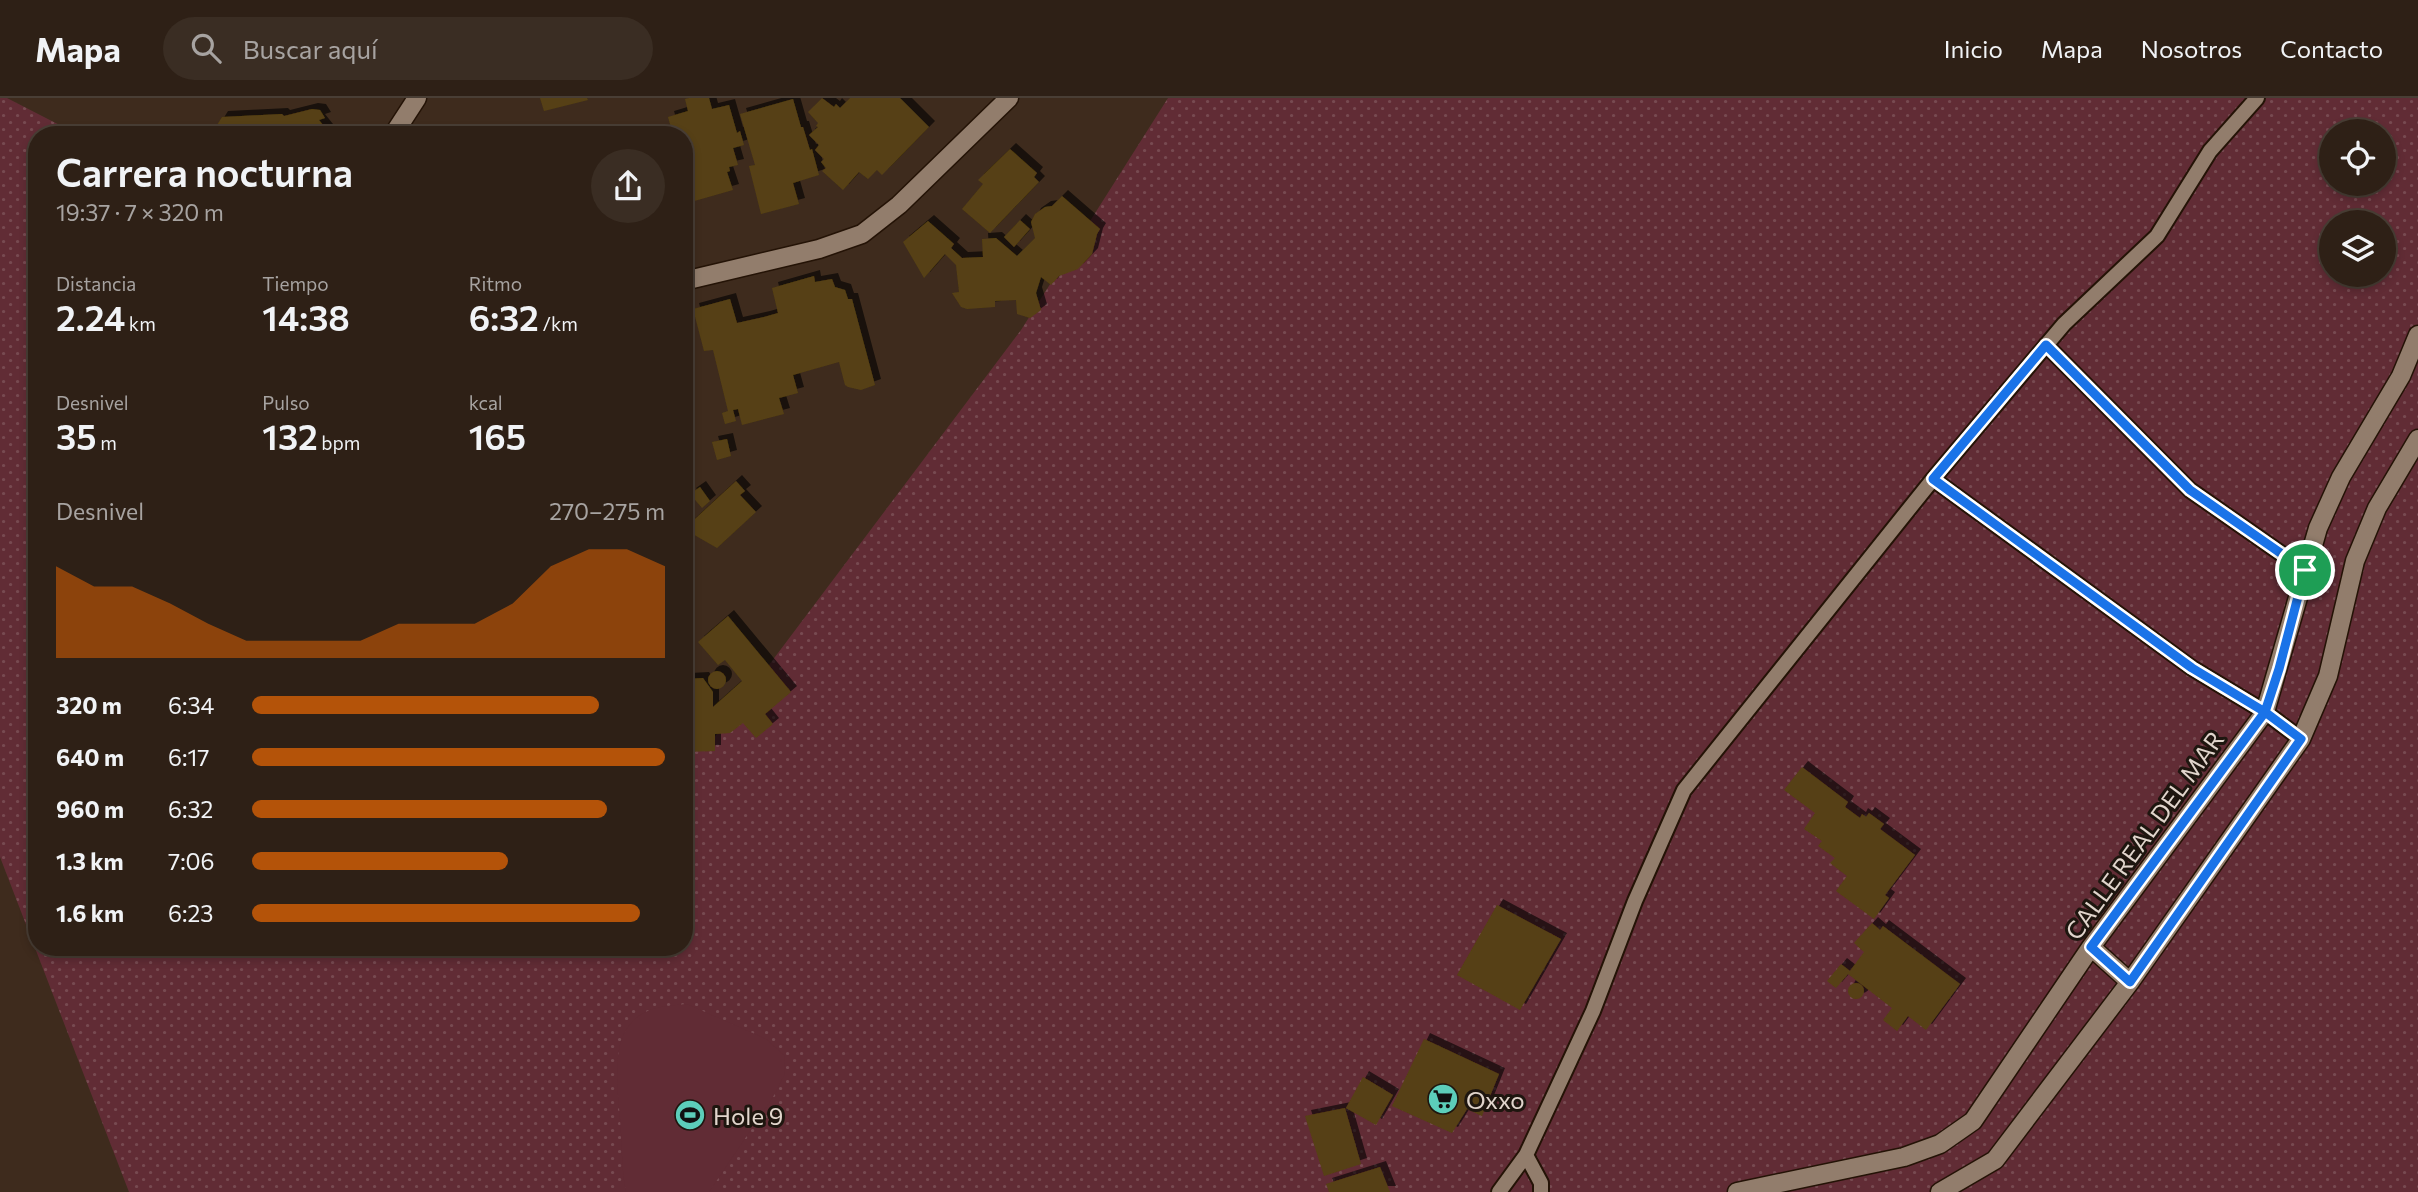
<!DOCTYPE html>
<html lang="es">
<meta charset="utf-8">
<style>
:root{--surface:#2e2016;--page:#3a2d23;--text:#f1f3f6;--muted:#a7a3a1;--line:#493e35;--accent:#b45309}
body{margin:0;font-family:Commissioner,sans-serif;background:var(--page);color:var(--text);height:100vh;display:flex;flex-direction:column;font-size:26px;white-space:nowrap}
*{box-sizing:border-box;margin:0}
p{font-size:23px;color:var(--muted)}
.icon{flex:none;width:38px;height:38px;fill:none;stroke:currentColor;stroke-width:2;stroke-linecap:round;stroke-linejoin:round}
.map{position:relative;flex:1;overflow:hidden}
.drawer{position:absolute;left:28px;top:28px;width:665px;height:830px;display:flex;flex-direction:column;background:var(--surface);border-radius:28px;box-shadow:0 4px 10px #0003,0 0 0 2px var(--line)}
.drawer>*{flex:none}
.controls{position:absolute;left:2319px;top:21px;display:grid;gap:14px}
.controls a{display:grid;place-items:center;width:77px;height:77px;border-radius:50%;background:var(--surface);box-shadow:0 4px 10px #0003,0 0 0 2px var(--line);font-size:35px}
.pin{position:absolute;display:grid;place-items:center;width:60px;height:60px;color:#fff;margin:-30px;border:4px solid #fff;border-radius:50%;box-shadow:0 2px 7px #0007}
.round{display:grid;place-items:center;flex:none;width:74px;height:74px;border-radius:37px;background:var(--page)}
.overview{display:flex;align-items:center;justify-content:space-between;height:119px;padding:0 28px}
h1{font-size:38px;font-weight:600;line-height:52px}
.figures{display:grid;grid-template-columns:repeat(3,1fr);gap:10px;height:119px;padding:7px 28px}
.figures div{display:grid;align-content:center}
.figures b{font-size:35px;font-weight:600}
.figures small{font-size:19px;font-weight:400}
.figures p{font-size:19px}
.chart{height:196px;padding:14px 28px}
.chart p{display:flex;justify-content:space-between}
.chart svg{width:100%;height:126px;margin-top:7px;fill:var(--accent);opacity:.7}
ul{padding:0 28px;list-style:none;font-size:23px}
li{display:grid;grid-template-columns:112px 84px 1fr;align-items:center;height:52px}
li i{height:18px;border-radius:9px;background:var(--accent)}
header{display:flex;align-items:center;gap:42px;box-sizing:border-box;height:98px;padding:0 35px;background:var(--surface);border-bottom:2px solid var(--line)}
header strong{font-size:33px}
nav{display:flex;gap:38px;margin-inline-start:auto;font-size:24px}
.search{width:490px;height:63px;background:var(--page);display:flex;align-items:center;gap:18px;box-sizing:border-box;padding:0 24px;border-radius:38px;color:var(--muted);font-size:26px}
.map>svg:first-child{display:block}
.grass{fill:url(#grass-dots);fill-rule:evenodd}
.pitch{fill:#612c35}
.building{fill:#564113;filter:url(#shadow)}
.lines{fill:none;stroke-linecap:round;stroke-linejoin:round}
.service-casing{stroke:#241306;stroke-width:18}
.minor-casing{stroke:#241306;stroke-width:21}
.tertiary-casing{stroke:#241306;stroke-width:21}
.service{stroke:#927d6c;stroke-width:14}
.minor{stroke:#927d6c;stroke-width:18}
.tertiary{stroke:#927d6c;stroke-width:18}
.route-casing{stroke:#fff;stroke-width:14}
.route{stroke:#1a73e8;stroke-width:9}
.labels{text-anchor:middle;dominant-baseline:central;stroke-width:6;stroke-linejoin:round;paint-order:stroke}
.street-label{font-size:24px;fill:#e1d5cc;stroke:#1e160f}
.poi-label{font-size:24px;fill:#e1d5cc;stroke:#1e160f;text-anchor:start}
</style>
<header>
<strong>Mapa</strong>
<div class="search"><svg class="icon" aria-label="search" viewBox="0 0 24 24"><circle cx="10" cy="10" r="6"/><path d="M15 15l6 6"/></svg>Buscar aquí</div>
<nav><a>Inicio</a><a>Mapa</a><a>Nosotros</a><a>Contacto</a></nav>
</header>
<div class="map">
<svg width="2418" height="1094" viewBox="0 0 2418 1094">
<defs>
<pattern id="grass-dots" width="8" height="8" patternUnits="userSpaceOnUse" patternTransform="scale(1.75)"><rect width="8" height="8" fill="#612c35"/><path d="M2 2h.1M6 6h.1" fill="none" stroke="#774a51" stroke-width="1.8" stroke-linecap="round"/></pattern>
<filter id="shadow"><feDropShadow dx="6" dy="-6" stdDeviation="0" flood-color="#0009"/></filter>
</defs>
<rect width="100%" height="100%" fill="#3e2b1d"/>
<path class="grass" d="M0,0H7L79,37H37V849H684V655L714,640L1021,232L1168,0H2418V1094H129L0,759ZM2331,33H2384V86H2331ZM2331,124H2384V177H2331Z"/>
<path class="pitch" d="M687,906L766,941L784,957L785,976L773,999L709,1094H626C622,1074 622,1055 621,1035C620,1004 608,948 632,924C647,908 667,908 687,906Z"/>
<path class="building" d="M540,0H587L588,2L544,13Z
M689,0H709L712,11L729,7L737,35L740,33L744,47L733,50L738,67L729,69L730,73L727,74L733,92L691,104L684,78V37H673L668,19L688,13L685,1Z
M822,0L834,9L836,6L840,10L850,0H900L929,29L882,77L877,72L868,81L859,74L843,92L822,73L826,70L821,64L824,61L815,52L819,47L809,37L818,29L816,28L818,25L808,14Z
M793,1L801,29H803L810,52L812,51L819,77L793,85L799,106L761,116L749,68L755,67L740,16Z
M312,11L320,12L325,20L319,22L331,37H211L222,19L282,16L284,18Z
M1010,51L1037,75L1034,79L1039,84L990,135L962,111L983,86L978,82Z
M1062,98L1100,131L1097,136L1092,156L1078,171L1059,178L1051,187L1041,179L1036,195L1041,212L1030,220L1017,216L1016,202L995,203V209L967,211L961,209L952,195L959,194L956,167L945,156L924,180L903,144L928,123L954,146L951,150L962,160L983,159L982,141L996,140L1017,158L1035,140L1031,124L1035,116L1045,109L1052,108Z
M1020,122L1030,131L1014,149L1004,139Z
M814,178L815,184L832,181L835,189L845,192L848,201H852L875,287L861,292L848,289L845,287L839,264L793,277L798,295L779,300L784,316L742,327L738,311L733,312L736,323L725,326L722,315L728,313L713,252L704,253L693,211L730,201L737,225L764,219L778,215L772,190Z
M727,341L731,358L717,362L712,344Z
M684,363H689L686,401H684Z
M736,383L745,393L740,397L756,414L717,450L684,431Z
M700,389L710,403L702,410L690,396Z
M728,518L791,594L765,616L773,626L756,640L743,625L730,635L715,636V653L684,654V581L703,580L713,594V609L742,583L725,562L718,567L698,544Z
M708 582a9 9 0 1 1 18 0a9 9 0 1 1-18 0Z
M1802,669L1848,704L1845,709L1860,720L1862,716L1866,719L1869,715L1884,726L1880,731L1915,757L1885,797L1889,800L1874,821L1836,793L1847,778L1830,765L1835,760L1818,748L1822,743L1804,731L1815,715L1784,692Z
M1497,807L1561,841L1520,912L1457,877Z
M1872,825L1880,832L1883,828L1960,886L1926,932L1908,918L1897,933L1883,922L1892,910L1848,876L1836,890L1827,883L1841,866L1850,873L1864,854L1854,845Z
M1848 893a8 8 0 1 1 16 0a8 8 0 1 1-16 0Z
M1424,941L1499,976L1482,1018L1467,1011L1452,1035L1392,1008Z
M1363,979L1393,997L1376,1027L1346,1010Z
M1345,1010L1361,1066L1324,1078L1305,1018Z
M1380,1069L1390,1094H1329L1326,1086Z"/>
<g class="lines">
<g class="service-casing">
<path id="service" d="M2046,247L2190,392L2305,472
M1933,381L2192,570L2265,614L2301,641
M1526,1057L1541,1085V1094
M1499,1094L1526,1057L1593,913L1635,803L1684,692L1933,381L2064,226L2157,138L2210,53L2257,0"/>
</g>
<g class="minor-casing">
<path id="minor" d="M393,37L417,0
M684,183L819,151L862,136L899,107L1009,0"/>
</g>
<g class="tertiary-casing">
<path id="tertiary" d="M2091,849L2130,884
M1737,1094L1904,1059L1940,1046L1973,1023L2091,849L2265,614L2318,430L2341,379L2401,278L2418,237
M1940,1094L1995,1062L2130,884L2301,641L2328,578L2355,463L2377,410L2418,341"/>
</g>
<use href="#service" class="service"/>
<use href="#minor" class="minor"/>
<use href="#tertiary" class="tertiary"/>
</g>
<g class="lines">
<g class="route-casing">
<path id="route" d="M2305,472L2190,392L2046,247L1933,381L2192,570L2265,614L2091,849L2130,884L2301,641L2265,614L2279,571L2305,472"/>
</g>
<use href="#route" class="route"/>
</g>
<defs>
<g id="supermarket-disc" transform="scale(1.575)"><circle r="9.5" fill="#5cceba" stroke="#1e160f"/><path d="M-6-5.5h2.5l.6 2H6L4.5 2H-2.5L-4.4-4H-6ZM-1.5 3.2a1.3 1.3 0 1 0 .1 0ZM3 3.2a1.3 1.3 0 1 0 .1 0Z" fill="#111"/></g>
<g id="stadium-disc" transform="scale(1.575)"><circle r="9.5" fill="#5cceba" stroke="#1e160f"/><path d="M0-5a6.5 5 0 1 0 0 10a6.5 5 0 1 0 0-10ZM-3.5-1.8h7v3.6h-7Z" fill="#111"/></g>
</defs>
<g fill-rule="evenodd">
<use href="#supermarket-disc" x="1443" y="1001"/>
<use href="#stadium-disc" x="690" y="1017"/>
</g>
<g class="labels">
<g class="street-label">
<text transform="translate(2144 737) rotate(-54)">CALLE REAL DEL MAR</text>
</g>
<g class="poi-label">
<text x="1466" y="1001">Oxxo</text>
<text x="713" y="1017">Hole 9</text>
</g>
</g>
</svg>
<div class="controls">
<a><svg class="icon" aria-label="locate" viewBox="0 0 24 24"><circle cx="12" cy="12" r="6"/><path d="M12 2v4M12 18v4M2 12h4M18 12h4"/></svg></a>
<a><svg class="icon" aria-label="layers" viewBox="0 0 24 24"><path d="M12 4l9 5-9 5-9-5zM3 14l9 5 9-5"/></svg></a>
</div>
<div class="pin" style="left:2305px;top:472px;background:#1e9e55"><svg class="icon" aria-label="arrive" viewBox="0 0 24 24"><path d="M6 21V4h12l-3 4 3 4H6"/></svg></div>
<section class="drawer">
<div class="overview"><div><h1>Carrera nocturna</h1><p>19:37 · 7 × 320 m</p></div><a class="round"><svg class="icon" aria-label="share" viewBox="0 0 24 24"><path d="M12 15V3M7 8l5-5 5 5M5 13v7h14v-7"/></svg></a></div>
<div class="figures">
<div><p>Distancia</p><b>2.24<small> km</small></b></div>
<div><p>Tiempo</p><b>14:38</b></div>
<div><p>Ritmo</p><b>6:32<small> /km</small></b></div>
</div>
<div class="figures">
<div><p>Desnivel</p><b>35<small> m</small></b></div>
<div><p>Pulso</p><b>132<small> bpm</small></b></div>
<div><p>kcal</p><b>165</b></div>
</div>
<div class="chart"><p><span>Desnivel</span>270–275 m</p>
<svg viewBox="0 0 160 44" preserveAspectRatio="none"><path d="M0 44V12L10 19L20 19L30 25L40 32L50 38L60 38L70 38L80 38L90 32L100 32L110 32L120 25L130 12L140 6L150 6L160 12V44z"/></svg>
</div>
<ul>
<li><b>320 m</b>6:34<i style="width:84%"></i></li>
<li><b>640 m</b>6:17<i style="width:100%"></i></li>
<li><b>960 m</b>6:32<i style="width:86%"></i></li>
<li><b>1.3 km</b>7:06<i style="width:62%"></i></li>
<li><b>1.6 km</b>6:23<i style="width:94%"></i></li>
</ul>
</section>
</div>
